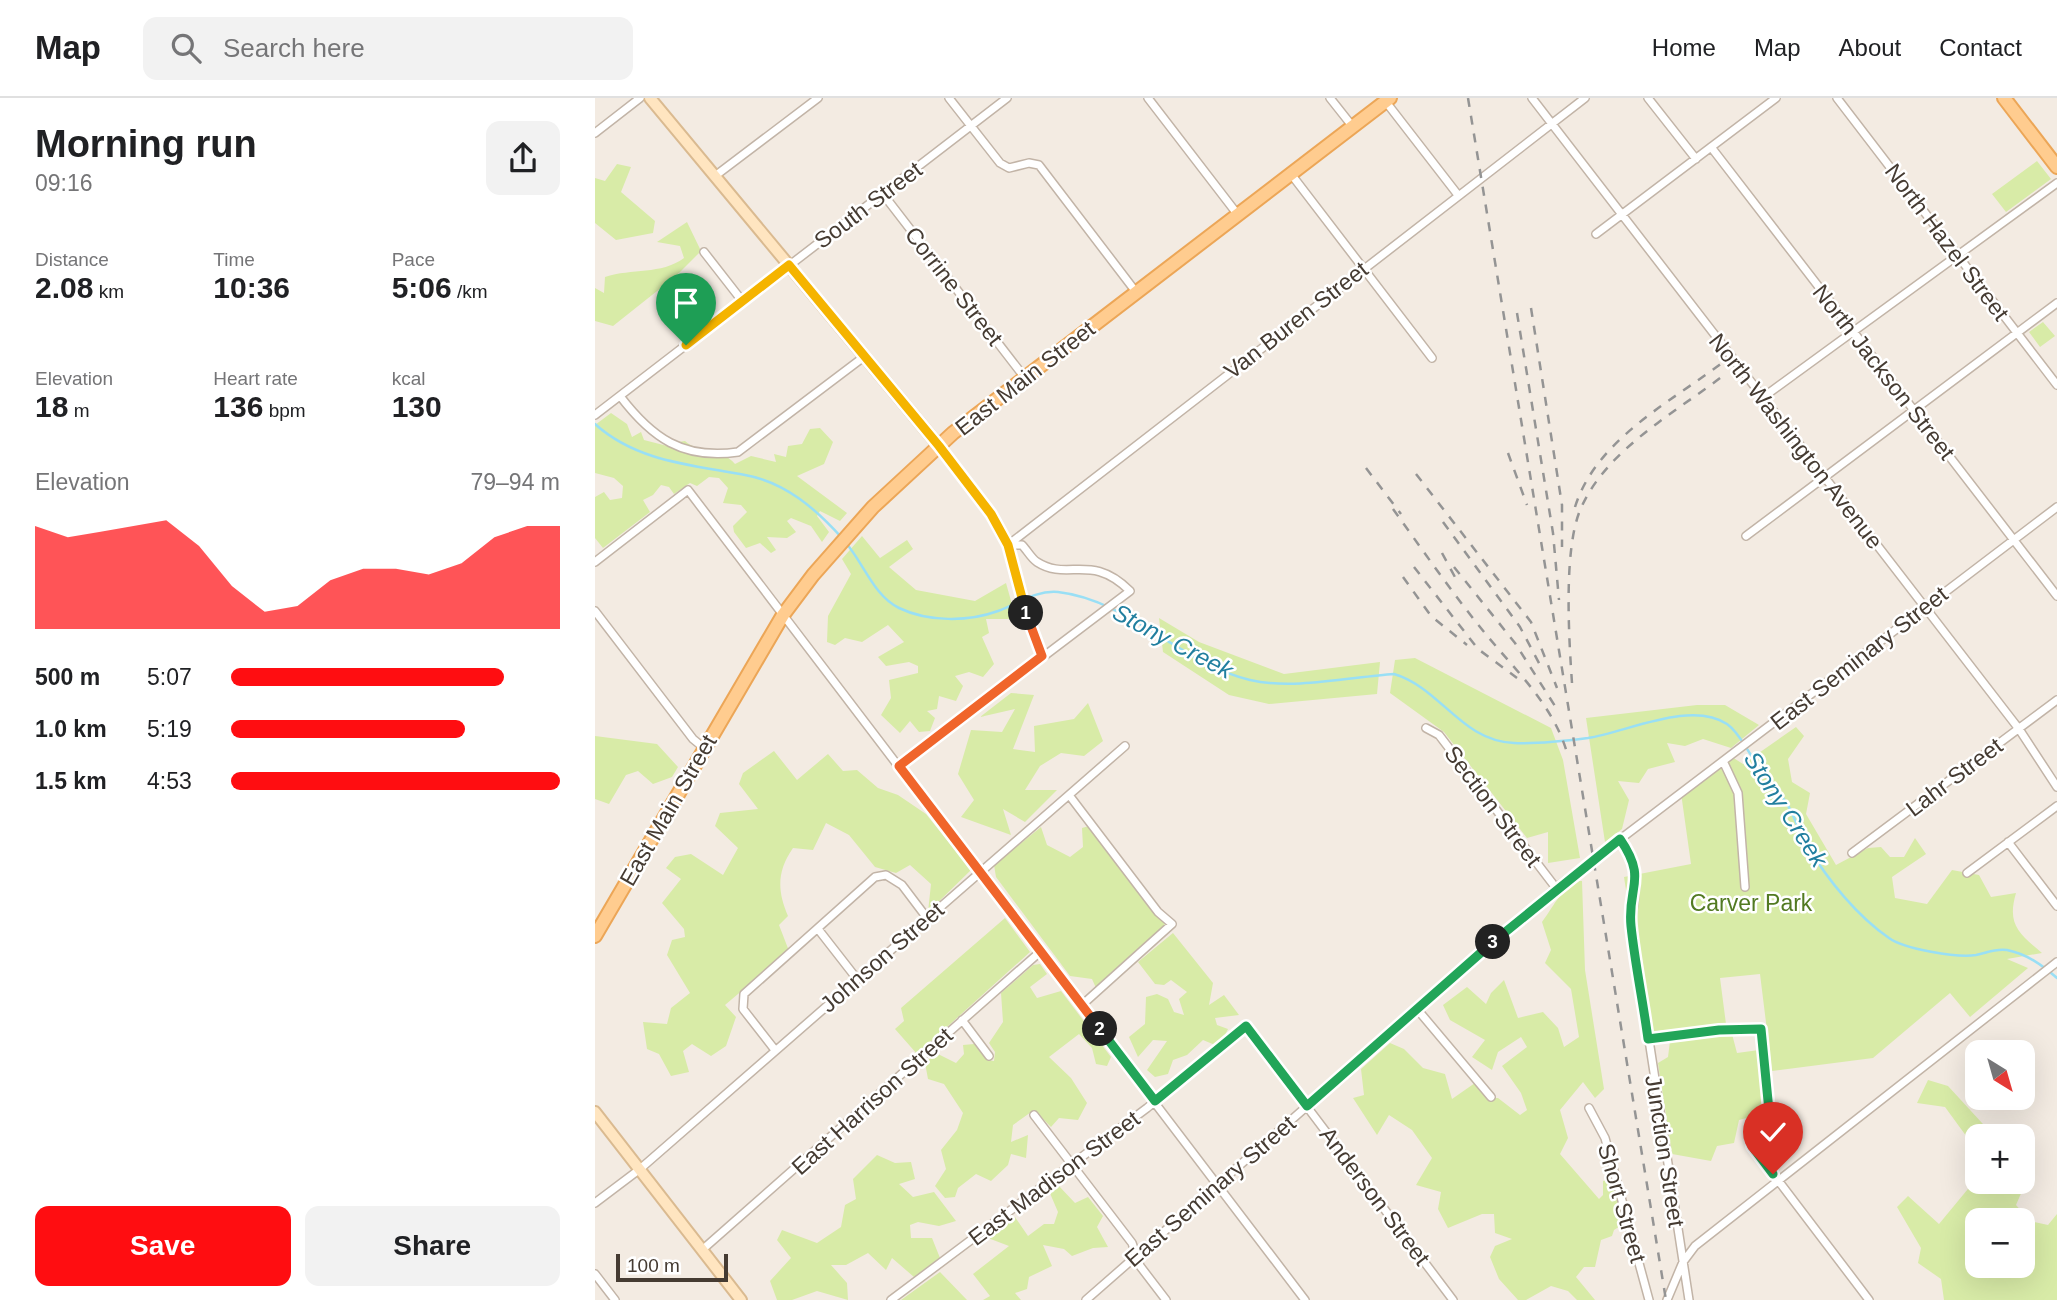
<!DOCTYPE html>
<meta charset="utf-8">
<style>
:root{--surface:#fff;--page:#f2f2f2;--text:#202124;--muted:#757577;--line:#e0e0e0;--accent:#ff0d11}
body{margin:0;font-family:Helvetica,sans-serif;background:var(--page);color:var(--text);height:100vh;display:flex;flex-direction:column;font-size:26px;white-space:nowrap}
*{box-sizing:border-box;margin:0}
p{font-size:23px;color:var(--muted)}
.icon{flex:none;width:38px;height:38px;fill:none;stroke:currentColor;stroke-width:2;stroke-linecap:round;stroke-linejoin:round}
.map{position:relative;flex:1;overflow:hidden}
.drawer{display:flex;flex-direction:column;background:var(--surface);width:595px}
.drawer>*{flex:none}
.needle{width:46px;rotate:143deg}
.tools{position:absolute;left:1370px;top:942px;display:grid;gap:14px}
.tools a{display:grid;place-items:center;width:70px;height:70px;border-radius:14px;background:var(--surface);box-shadow:0 7px 28px #0002;font-size:35px}
.scale{position:absolute;left:21px;bottom:18px;width:112px;box-sizing:border-box;padding-left:7px;border:4px solid #453b32;border-top:0;font-size:19px;line-height:24px;white-space:nowrap;color:#453b32;-webkit-text-stroke:5px #fff;paint-order:stroke}
.pin{position:absolute;display:grid;place-items:center;width:60px;height:60px;color:#fff;margin:-72px -30px;border-radius:50% 50% 50% 0;rotate:-45deg;box-shadow:0 0 7px #0007}
.pin .icon{rotate:45deg}
.km{position:absolute;width:35px;height:35px;margin:-18px;border-radius:50%;background:#222;color:#fff;font-size:19px;line-height:35px;text-align:center}
.round{display:grid;place-items:center;flex:none;width:74px;height:74px;border-radius:14px;background:var(--page)}
.headline{display:flex;align-items:center;justify-content:space-between;height:119px;padding:0 35px}
h1{font-size:38px;font-weight:600;line-height:52px}
.stats{display:grid;grid-template-columns:repeat(3,1fr);gap:10px;height:119px;padding:7px 35px}
.stats div{display:grid;align-content:center}
.stats b{font-size:30px;font-weight:600}
.stats small{font-size:19px;font-weight:400}
.stats p{font-size:19px}
.chart{height:196px;padding:14px 35px}
.chart p{display:flex;justify-content:space-between}
.chart svg{width:100%;height:126px;margin-top:7px;fill:var(--accent);opacity:.7}
.action{display:flex;gap:14px;margin-top:auto;padding:14px 35px}
.action a{flex:1;height:80px;border-radius:14px;background:var(--accent);color:#fff;font-size:28px;font-weight:600;line-height:80px;text-align:center}
.action a+a{background:var(--page);color:var(--text)}
ul{padding:0 35px;list-style:none;font-size:23px}
li{display:grid;grid-template-columns:112px 84px 1fr;align-items:center;height:52px}
li i{height:18px;border-radius:9px;background:var(--accent)}
header{display:flex;align-items:center;gap:42px;box-sizing:border-box;height:98px;padding:0 35px;background:var(--surface);border-bottom:2px solid var(--line)}
header strong{font-size:33px}
nav{display:flex;gap:38px;margin-inline-start:auto;font-size:24px}
.search{width:490px;height:63px;background:var(--page);display:flex;align-items:center;gap:18px;box-sizing:border-box;padding:0 24px;border-radius:14px;color:var(--muted);font-size:26px}
main{display:flex;flex:1;min-height:0}
.map>svg:first-child{display:block}
.green{fill:#d8eba7;fill-rule:evenodd}
.lines{fill:none;stroke-linecap:round;stroke-linejoin:round}
.stream{stroke:#99dff5;stroke-width:2.5}
.street-casing{stroke:#c2b4a7;stroke-width:10}
.secondary-casing{stroke:#daba90;stroke-width:14}
.primary-casing{stroke:#eca657;stroke-width:16}
.street{stroke:#fff;stroke-width:7}
.secondary{stroke:#ffe5c0;stroke-width:10}
.primary{stroke:#ffcc8f;stroke-width:12}
.rail{stroke:#949494;stroke-width:2.5;stroke-dasharray:9 9;stroke-linecap:butt}
.split-1-casing{stroke:#fff;stroke-width:14}
.split-2-casing{stroke:#fff;stroke-width:14}
.split-3-casing{stroke:#fff;stroke-width:14}
.split-4-casing{stroke:#fff;stroke-width:14}
.split-1{stroke:#f5b400;stroke-width:9}
.split-2{stroke:#f0652b;stroke-width:9}
.split-3{stroke:#22a559;stroke-width:9}
.split-4{stroke:#22a559;stroke-width:9}
.labels{text-anchor:middle;dominant-baseline:central;stroke-width:5;stroke-linejoin:round;paint-order:stroke}
.street-label{font-size:23px;fill:#453b32;stroke:#fff}
.park-label{font-size:23px;fill:#527a22;stroke:#fff}
.water-label{font-size:24px;font-style:italic;fill:#217f9f;stroke:#fff}
</style>
<header>
<strong>Map</strong>
<div class="search"><svg class="icon" aria-label="search" viewBox="0 0 24 24"><circle cx="10" cy="10" r="6"/><path d="M15 15l6 6"/></svg>Search here</div>
<nav><a>Home</a><a>Map</a><a>About</a><a>Contact</a></nav>
</header>
<main>
<section class="drawer">
<div class="headline"><div><h1>Morning run</h1><p>09:16</p></div><a class="round"><svg class="icon" aria-label="share" viewBox="0 0 24 24"><path d="M12 15V3M7 8l5-5 5 5M5 13v7h14v-7"/></svg></a></div>
<div class="stats">
<div><p>Distance</p><b>2.08<small> km</small></b></div>
<div><p>Time</p><b>10:36</b></div>
<div><p>Pace</p><b>5:06<small> /km</small></b></div>
</div>
<div class="stats">
<div><p>Elevation</p><b>18<small> m</small></b></div>
<div><p>Heart rate</p><b>136<small> bpm</small></b></div>
<div><p>kcal</p><b>130</b></div>
</div>
<div class="chart"><p><span>Elevation</span>79–94 m</p>
<svg viewBox="0 0 160 44" preserveAspectRatio="none"><path d="M0 44V8L10 12L20 10L30 8L40 6L50 15L60 29L70 38L80 36L90 27L100 23L110 23L120 25L130 21L140 12L150 8L160 8V44z"/></svg>
</div>
<ul>
<li><b>500 m</b>5:07<i style="width:83%"></i></li>
<li><b>1.0 km</b>5:19<i style="width:71%"></i></li>
<li><b>1.5 km</b>4:53<i style="width:100%"></i></li>
</ul>
<div class="action"><a>Save</a><a>Share</a></div>
</section>
<div class="map">
<svg width="1462" height="1202" viewBox="0 0 1462 1202">
<rect width="100%" height="100%" fill="#f3ebe2"/>
<path class="green" d="M1442,63L1456,81L1411,114L1397,96Z
M22,66L36,69L26,94L60,123L58,135L21,142L0,125V80L10,83Z
M92,124L106,153L81,178L18,228L0,223V190L9,195L10,179C37,170 66,177 89,160L85,148L62,144Z
M1448,224L1460,238L1445,249L1434,234Z
M16,315L32,326L37,339L46,334L49,342L80,350L83,344L90,343C104,356 126,349 140,366L156,358L181,364L179,356L191,359L193,348L207,346L215,331L225,330L238,344L229,366L202,378L252,415L245,423L225,413L222,418L234,434L227,444L216,428L196,420L192,423L201,434L192,440L172,439L181,452L176,455L165,445L151,450L139,434L138,428L152,414L146,407L128,405L133,390L124,380L114,379L102,388L95,385L79,396L74,389L66,387L58,397L48,402L55,414L8,450L0,440V399L9,394L15,402L27,400L28,388L19,380L0,375V327Z
M267,438L285,460L312,442L318,451L294,469L321,492L380,503L411,485L418,510L414,521H391L394,535L387,539L399,566L388,579L374,574L360,578L368,588L361,603L344,598L342,611L332,613L340,620L335,633L324,634L315,623L305,635L286,617L296,600L294,582L323,575V568L314,564L291,568L283,559L309,544L293,527L267,544L250,540L240,547L232,544L233,518L256,476L247,461Z
M564,520L604,544L689,576L785,564L782,596L674,606L634,597L568,554Z
M820,560L956,630L968,662L985,760L953,765V734L932,740L849,634L795,595L800,562Z
M416,595L439,597L418,651L440,654L439,628L479,621L493,605L508,643L489,658L466,655L445,668L430,692H462L430,724L408,711L416,737L366,719L379,702L363,676L376,632L407,634L420,611L385,619Z
M1102,607H1130L1164,627L1136,650L1108,641L1090,648L1072,645L1080,664L1053,671L1044,685L1023,683L1034,702L1027,731L1010,744L991,620Z
M1201,629L1209,638L1193,661L1197,684L1215,695L1211,716L1241,767L1273,750L1286,749L1295,759H1309L1320,740L1331,756L1297,779L1300,800L1332,806L1357,772L1384,777L1396,799L1421,795C1412,826 1423,835 1447,855L1412,861L1433,870L1375,919L1355,895L1278,960L1177,973L1165,876L1125,880L1131,926L1053,934L1029,779L1096,766L1086,695L1137,659L1148,666Z
M0,638L62,646L83,669L77,679L58,686L43,673L31,677L14,706L0,701Z
M179,653L202,682L233,656L248,673L262,672L283,690L303,697L331,716L376,772L333,814L336,786L315,767L301,775L280,769L254,737L231,725L218,752L198,750C182,773 182,793 193,818L184,827L194,853L130,907L141,919L131,948L116,958L97,946L88,953L94,974L76,978L64,956L52,951L48,924L72,926L76,910L95,895L72,857L77,842L90,839L89,831L67,805L86,781L71,770L80,759L96,756L128,777L143,750L120,728L125,715L163,711L144,686L148,675Z
M494,728L570,827L501,890L497,881L475,878L401,779L399,767L446,729L452,747L475,759L488,749L487,730Z
M980,783H987L990,872L1009,991L1000,1000L988,984L965,1012L973,1040L965,1056L1004,1101L1008,1097V1083L1016,1080L1030,1125L1019,1132L1017,1138L1006,1142L1000,1169H989L981,1179L1000,1202H982L973,1193L956,1188L931,1202H923L904,1181L895,1159L900,1148L917,1141L900,1135L899,1116H887L853,1130L843,1111L846,1094L821,1087L837,1060L817,1032L794,1017L782,1037L758,1000L769,997L766,971L795,945L809,951L828,970L850,976L857,1001L880,985L892,1000H903L925,1017L932,1012L926,995L907,968L932,949L926,939L903,954L897,972L877,959L890,942L855,922L848,907L872,889L891,906L896,895L909,882L923,920L948,914L963,930L969,949L984,939L976,891L950,865L956,852L947,824C961,805 961,799 980,783Z
M410,820L435,854L322,956L300,931L309,923L306,910Z
M578,835L618,885L614,907L629,897L644,917L620,920L622,927L633,931L627,943L620,947L608,942L592,957L578,962L573,976L560,979L552,972L572,943L558,942L543,959L534,939L550,926L551,899L562,896L573,901L579,914L589,917L584,901L592,894L576,882L569,887L560,886L543,864Z
M445,866L452,876L435,889L442,900L466,893L516,959L512,968L501,966L497,950L484,936L454,959L476,980L492,1005L483,1022L464,1020L456,1029L439,1012L418,1027L416,1044L433,1037L431,1060L416,1056L413,1067L396,1083L381,1076L363,1090L360,1099L350,1100L340,1088L351,1071L346,1052L362,1032L368,1015L349,986L333,981L330,965L341,955L361,965L369,956L368,947L379,946L392,962L399,963L400,954L394,945L408,924L406,895L438,867Z
M1137,936L1142,955L1164,952L1170,1015L1144,1022L1139,1045L1122,1048L1116,1063L1077,1056L1063,965L1073,959L1075,943Z
M1333,982L1353,988L1399,1038H1382V1083H1428V1080L1431,1084L1421,1107L1435,1123L1453,1127L1462,1116V1202H1349L1346,1181L1323,1165L1326,1150L1302,1109L1313,1098L1344,1126L1382,1080L1377,1046L1350,1009L1322,1005ZM1382,1122H1428V1167H1382Z
M282,1057L300,1065L316,1064L320,1081L304,1086L318,1099L339,1094L361,1123L344,1128L323,1124L315,1127L316,1140H337L345,1160L319,1179L297,1160L291,1172L273,1155L251,1167H236L252,1185L253,1202L222,1193L197,1202H182L175,1183L196,1160L182,1142L187,1132L222,1145L246,1129L250,1107L261,1101L258,1081Z
M463,1087L480,1105L493,1099L508,1118L502,1129L513,1149L498,1150L477,1158L469,1151L448,1147L457,1168L434,1179L432,1191L420,1195L426,1202H388L395,1198L378,1176L414,1148L393,1140L420,1119L433,1138L449,1126H459L463,1114L454,1093Z
M345,1174L372,1202H306Z"/>
<g class="lines">
<path class="stream" d="M0,326C42,364 98,367 150,377C190,384 221,411 247,440
M251,445C269,466 279,498 304,510C333,524 373,524 403,513C422,506 441,492 463,494C534,502 586,566 655,582C697,592 756,579 799,576C846,590 866,643 919,645C943,646 970,643 993,640C1032,634 1096,602 1132,626C1145,635 1151,652 1161,664C1171,678 1183,692 1192,706C1201,720 1204,736 1213,749C1233,782 1262,818 1294,840C1309,851 1362,860 1381,857C1392,855 1400,850 1412,852C1432,856 1447,867 1462,880"/>
<g class="street-casing">
<path id="street" d="M354,0L405,65L414,70L434,65L444,67L541,194
M553,0L643,117
M735,0L758,29
M937,0L1424,631L1462,689
M1053,0L1101,61
M1242,0L1462,287
M791,4L863,97
M0,35L45,0
M1116,49L1462,498
M696,76L837,260
M120,78L223,0
M288,96L430,280
M1001,136L1181,0
M109,154L148,204
M25,298C57,340 88,362 143,354L270,258
M1167,300L1462,85
M0,317L412,0
M1151,438L1462,205
M0,464L93,392L710,1202
M0,513L98,641L109,650
M447,558L422,486L413,447L990,0
M831,630L844,637L961,790
M1129,665L1143,695L1150,789
M304,668L535,493C496,454 473,484 442,464C436,460 432,452 427,447H413L396,416L344,348
M474,697L563,814L577,826L487,907
M1025,741C1047,773 1041,788 1036,825L1094,1202
M1413,744L1462,808
M1257,755L1462,602
M1372,775L1462,708
M223,831L262,881
M822,911L896,999
M367,922L394,958
M1053,941L1124,932L1166,931L1175,1023L1156,1041L1157,1048L1274,1202
M180,952L148,911L149,896L280,779L291,777L307,787L332,820
M994,1010L1010,1040L1054,1202
M439,1017L537,1145L545,1168L571,1202
M0,1105L45,1071L530,648
M107,1152L446,853
M0,1176L20,1202
M296,1202L552,1010L651,928L858,1202
M491,1202L961,790L1462,409
M1072,1202L1088,1164L1100,1148L1462,864"/>
</g>
<g class="secondary-casing">
<path id="secondary" d="M55,0L344,348
M0,1014L146,1202"/>
</g>
<g class="primary-casing">
<path id="primary" d="M1409,0L1462,69
M0,838L188,517L218,477L278,409L358,335L795,0"/>
</g>
<use href="#street" class="street"/>
<use href="#secondary" class="secondary"/>
<use href="#primary" class="primary"/>
<path class="rail" d="M873,0L1071,1202
M936,210L967,407V449
M922,215L958,435L964,502
M913,355L932,407
M771,370L806,416
M821,376L936,524L962,590
M980,409C1001,342 1074,305 1127,265
M798,411C829,454 860,499 894,540C925,577 960,610 973,658
M848,424L925,529L945,567
M847,455L861,481
M819,469L883,551L922,580
M859,469L920,545L960,608
M808,479L836,518L872,547
M977,585C974,541 968,450 986,410C1012,351 1080,315 1129,277"/>
</g>
<g class="lines">
<g class="split-1-casing">
<path id="split-1" d="M91,247L194,167L344,348L396,416L413,447L431,515"/>
</g>
<g class="split-2-casing">
<path id="split-2" d="M431,515L447,558L304,668L505,931"/>
</g>
<g class="split-3-casing">
<path id="split-3" d="M505,931L560,1003L651,928L712,1008L898,844"/>
</g>
<g class="split-4-casing">
<path id="split-4" d="M898,844L1025,741C1053,782 1032,788 1036,828C1040,866 1048,903 1053,941L1124,932L1166,931L1175,1023L1156,1041L1157,1048L1178,1076"/>
</g>
<use href="#split-1" class="split-1"/>
<use href="#split-2" class="split-2"/>
<use href="#split-3" class="split-3"/>
<use href="#split-4" class="split-4"/>
</g>
<g class="labels">
<g class="street-label">
<text transform="translate(273 107) rotate(-37)">South Street</text>
<text transform="translate(1352 144) rotate(53)">North Hazel Street</text>
<text transform="translate(359 188) rotate(52)">Corrine Street</text>
<text transform="translate(701 222) rotate(-38)">Van Buren Street</text>
<text transform="translate(1289 274) rotate(52)">North Jackson Street</text>
<text transform="translate(430 280) rotate(-38)">East Main Street</text>
<text transform="translate(1201 343) rotate(52)">North Washington Avenue</text>
<text transform="translate(1264 560) rotate(-38)">East Seminary Street</text>
<text transform="translate(1359 679) rotate(-37)">Lahr Street</text>
<text transform="translate(898 708) rotate(53)">Section Street</text>
<text transform="translate(73 712) rotate(-60)">East Main Street</text>
<text transform="translate(287 859) rotate(-41)">Johnson Street</text>
<text transform="translate(277 1003) rotate(-42)">East Harrison Street</text>
<text transform="translate(1070 1053) rotate(81)">Junction Street</text>
<text transform="translate(459 1080) rotate(-37)">East Madison Street</text>
<text transform="translate(615 1093) rotate(-41)">East Seminary Street</text>
<text transform="translate(780 1098) rotate(53)">Anderson Street</text>
<text transform="translate(1027 1105) rotate(74)">Short Street</text>
</g>
<g class="park-label">
<text x="1156" y="805">Carver Park</text>
</g>
<g class="water-label">
<text transform="translate(578 543) rotate(28)">Stony Creek</text>
<text transform="translate(1191 711) rotate(57)">Stony Creek</text>
</g>
</g>
</svg>
<div class="tools">
<a><svg class="needle" viewBox="-14 -14 28 28"><path d="M0-13l5 13h-10z" fill="#e53935"/><path d="M0 13l5-13h-10z" fill="#757577"/></svg></a>
<a>+</a>
<a>−</a>
</div>
<div class="scale">100 m</div>
<div class="pin" style="left:91px;top:247px;background:#1e9e55"><svg class="icon" aria-label="arrive" viewBox="0 0 24 24"><path d="M6 21V4h12l-3 4 3 4H6"/></svg></div>
<div class="pin" style="left:1178px;top:1076px;background:#d93025"><svg class="icon" aria-label="check" viewBox="0 0 24 24"><path d="M5 12l5 5 9-10"/></svg></div>
<b class="km" style="left:431px;top:515px">1</b>
<b class="km" style="left:505px;top:931px">2</b>
<b class="km" style="left:898px;top:844px">3</b>
</div>
</main>
